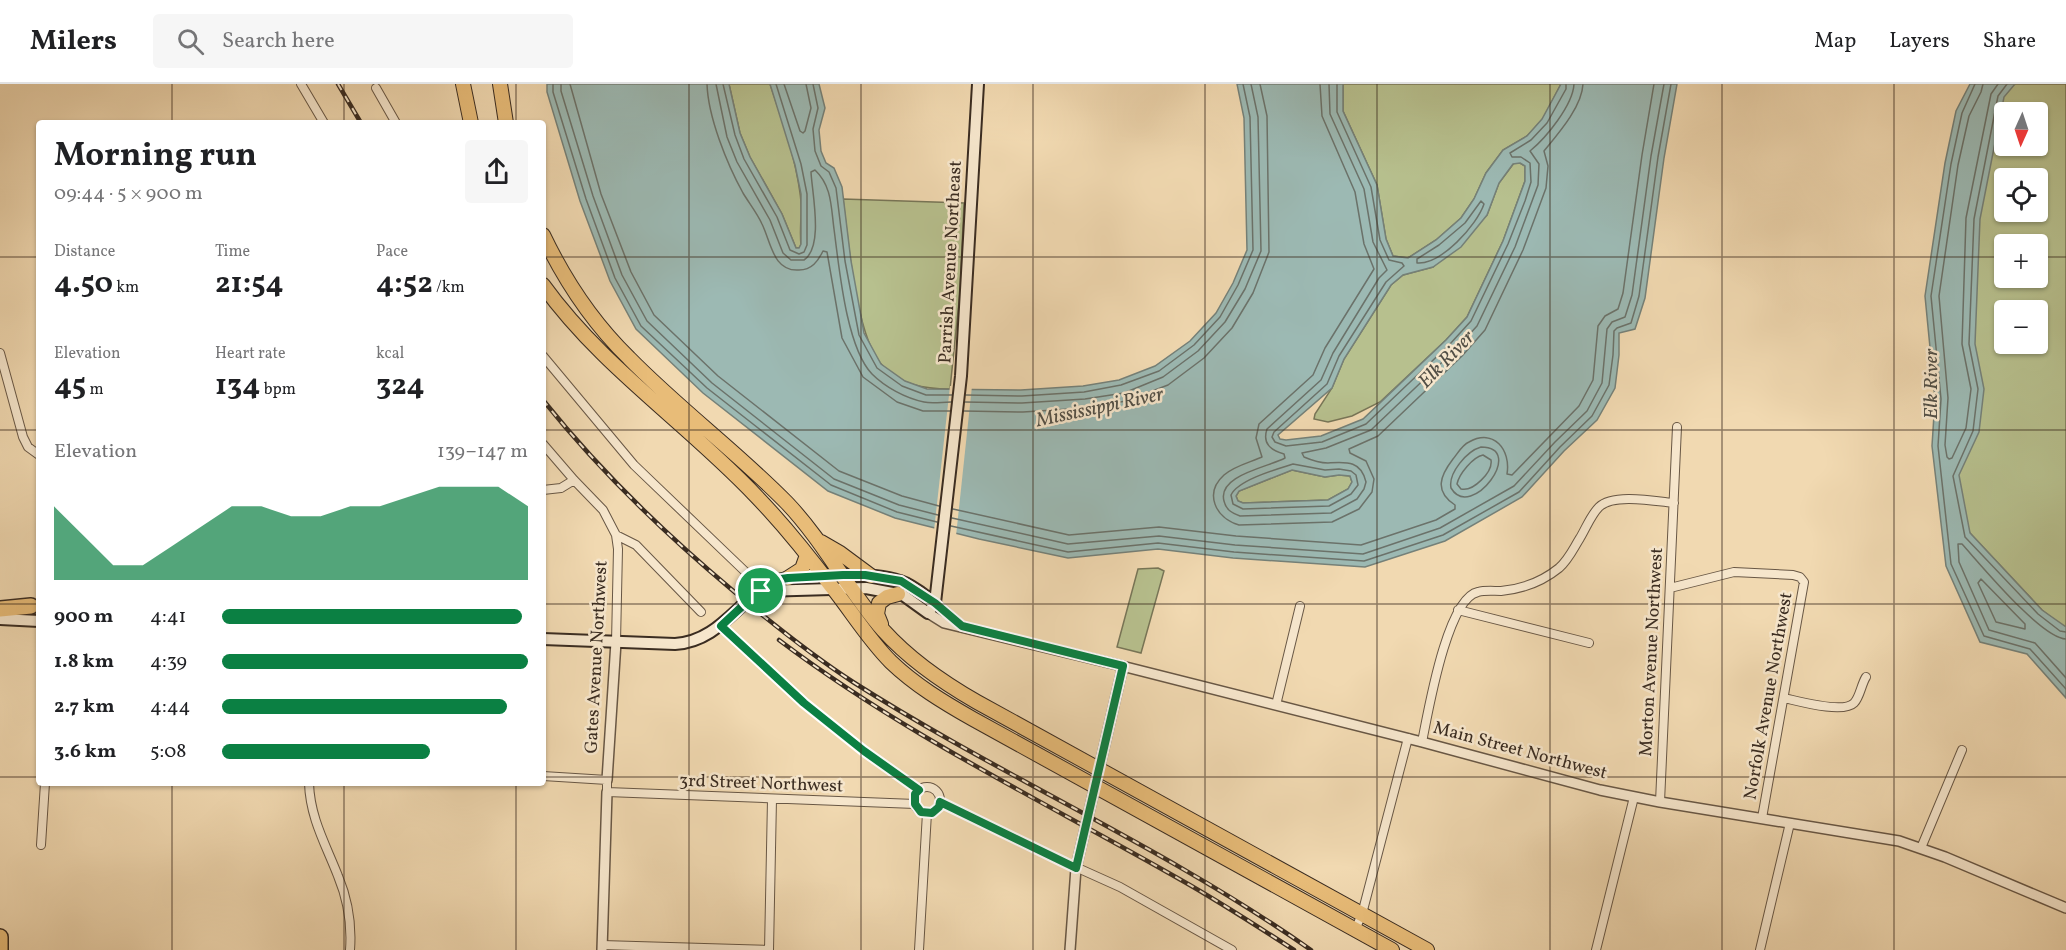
<!DOCTYPE html>
<meta charset="utf-8">
<style>
:root{--surface:#fff;--page:#f6f6f6;--text:#202124;--muted:#757577;--line:#e0e0e0;--accent:#0b8043}
body{margin:0;font-family:Vollkorn,serif;background:var(--page);color:var(--text);height:100vh;display:flex;flex-direction:column;font-size:22px;white-space:nowrap}
*{box-sizing:border-box;margin:0}
p{font-size:20px;color:var(--muted)}
.icon{flex:none;width:33px;height:33px;fill:none;stroke:currentColor;stroke-width:2;stroke-linecap:round;stroke-linejoin:round}
.map{position:relative;flex:1;overflow:hidden}
.sheet{position:absolute;left:36px;top:36px;width:510px;height:666px;display:flex;flex-direction:column;background:var(--surface);border-radius:6px;box-shadow:0 2px 4px #0004}
.sheet>*{flex:none}
.needle{width:39px;rotate:183deg}
.tools{position:absolute;left:1994px;top:18px;display:grid;gap:12px}
.tools a{display:grid;place-items:center;width:54px;height:54px;border-radius:6px;background:var(--surface);box-shadow:0 2px 4px #0004;font-size:30px}
.pin{position:absolute;display:grid;place-items:center;width:51px;height:51px;color:#fff;margin:-26px;border:3px solid #fff;border-radius:50%;box-shadow:0 2px 6px #0007}
.round{display:grid;place-items:center;flex:none;width:63px;height:63px;border-radius:6px;background:var(--page)}
.head{display:flex;align-items:center;justify-content:space-between;height:102px;padding:0 18px}
h1{font-size:33px;font-weight:700;line-height:45px}
.metrics{display:grid;grid-template-columns:repeat(3,1fr);gap:9px;height:102px;padding:6px 18px}
.metrics div{display:grid;align-content:center}
.metrics b{font-size:30px;font-weight:700}
.metrics small{font-size:16px;font-weight:400}
.metrics p{font-size:16px}
.chart{height:168px;padding:12px 18px}
.chart p{display:flex;justify-content:space-between}
.chart svg{width:100%;height:108px;margin-top:6px;fill:var(--accent);opacity:.7}
ul{padding:0 18px;list-style:none;font-size:20px}
li{display:grid;grid-template-columns:96px 72px 1fr;align-items:center;height:45px}
li i{height:15px;border-radius:8px;background:var(--accent)}
header{display:flex;align-items:center;gap:36px;box-sizing:border-box;height:84px;padding:0 30px;background:var(--surface);border-bottom:2px solid var(--line)}
header strong{font-size:28px}
nav{display:flex;gap:33px;margin-inline-start:auto;font-size:21px}
.search{width:420px;height:54px;background:var(--page);display:flex;align-items:center;gap:15px;box-sizing:border-box;padding:0 21px;border-radius:6px;color:var(--muted);font-size:22px}
.map>svg:first-child{display:block}
.green{fill:#b7c08e;stroke:#787658;stroke-width:1.5;fill-rule:evenodd}
.water{fill:#9cb9b3;stroke:#758179;stroke-width:1.5;fill-rule:evenodd}
.pier{fill:#f1d9b1}
.lines{fill:none;stroke-linecap:round;stroke-linejoin:round}
.shore{stroke:#6b726a;stroke-width:1.5}
.minor-casing{stroke:#685745;stroke-width:10}
.tertiary-casing{stroke:#685745;stroke-width:12}
.secondary-casing{stroke:#3a2c21;stroke-width:14}
.trunk-casing{stroke:#3a2c21;stroke-width:16}
.motorway-casing{stroke:#3a2c21;stroke-width:18}
.minor{stroke:#f6e6cc;stroke-width:8}
.tertiary{stroke:#f6e6cc;stroke-width:9}
.secondary{stroke:#f6e6cc;stroke-width:10}
.trunk{stroke:#e8bc78;stroke-width:14}
.motorway{stroke:#e8bc78;stroke-width:15}
.rail-casing{stroke:#3a2c21;stroke-width:4.5}
.rail{stroke:#f6e6cc;stroke-width:2;stroke-dasharray:7;stroke-linecap:butt}
.route-casing{stroke:#fff;stroke-width:12}
.route{stroke:#0b8043;stroke-width:8}
.grid{fill:none;stroke:#3a2c21;stroke-width:1.5;stroke-opacity:0.55}
.labels{text-anchor:middle;dominant-baseline:central;stroke-width:5;stroke-linejoin:round;paint-order:stroke}
.street-label{font-size:18px;fill:#3a2c21;stroke:#f6e6cc}
.water-label{font-size:20px;font-style:italic;fill:#524f46;stroke:#f6e6cc}
</style>
<header>
<strong>Milers</strong>
<div class="search"><svg class="icon" aria-label="search" viewBox="0 0 24 24"><circle cx="10" cy="10" r="6"/><path d="M15 15l6 6"/></svg>Search here</div>
<nav><a>Map</a><a>Layers</a><a>Share</a></nav>
</header>
<div class="map">
<svg width="2066" height="866" viewBox="0 0 2066 866">
<rect width="100%" height="100%" fill="#f1d9b1"/>
<filter id="stains"><feTurbulence type="fractalNoise" baseFrequency=".00333" numOctaves="4"/><feColorMatrix values="0 0 0 0 .2 0 0 0 0 .09 0 0 0 0 .02 0 0 0 .5 -.17"/></filter>
<radialGradient id="worn" r=".72"><stop offset=".6" stop-color="#630" stop-opacity="0"/><stop offset="1" stop-color="#630" stop-opacity=".3"/></radialGradient>
<path class="green" d="M729,0H770C782,36 795,71 800,109C803,126 799,143 801,161L799,164H796L782,130L750,73L740,49Z
M1343,0H1561L1543,35L1527,52L1503,66L1486,89L1474,115L1461,134L1436,156L1408,174L1393,172L1386,155L1377,101L1343,27Z
M1994,0H2066V545L2042,526L1970,449L1942,392ZM2004,28H2037V62H2004ZM2004,94H2037V128H2004ZM2004,160H2037V194H2004ZM2004,226H2037V260H2004Z
M1514,79H1520L1525,82V97L1503,157L1467,233L1446,256L1380,318L1352,332L1328,338L1314,335L1315,330L1332,304L1344,275L1391,201L1403,191L1433,183L1487,131L1499,99Z
M843,115L964,119L960,208L950,305C924,305 901,301 882,281C856,254 848,154 843,115Z
M1292,386L1325,393L1339,391L1350,392L1352,398L1348,405L1328,416L1243,419L1238,417L1236,412L1239,407Z
M1158,484L1164,487L1141,569L1117,563L1138,485Z"/>
<path class="water" d="M547,0H729L740,49L750,73L782,130L796,164H799L801,160V110L795,81L770,0H819L825,24L819,46L821,67L826,79L834,84L842,103L851,177L864,249L881,280L905,297L927,305L1021,306L1083,302L1119,296L1155,282L1190,257L1216,229L1233,199L1247,166L1244,34L1237,0H1343V27L1377,101L1386,155L1393,172L1408,174L1436,156L1461,134L1474,115L1486,89L1503,66L1527,52L1542,35L1561,0H1677L1664,74L1645,214L1635,245L1619,249V271L1615,304L1597,336L1564,367L1522,413L1445,457L1365,483L1233,474L1158,465L1068,474L979,455L895,434L828,407L703,309L636,245L610,197L580,117L547,8ZM1520,79L1525,82V97L1503,157L1467,233L1446,256L1363,335L1321,352L1286,356L1280,355L1278,351L1332,304L1344,275L1391,201L1403,191L1433,183L1461,163L1487,131L1499,99L1513,80ZM1292,386L1325,393L1339,391L1350,392L1352,398L1348,405L1328,416L1243,419L1238,417L1236,412L1239,407Z
M1970,0H2015L2004,13L1980,135L1975,260L1984,305L1979,348L1959,391L1970,449L2042,526L2066,543V614L2027,570L1980,558L1946,482L1932,362L1935,315L1925,212L1945,79L1956,27Z"/>
<path class="pier" d="M950,302H972L956,452L934,447Z"/>
<g class="lines">
<path class="shore" d="M553,0V8L586,115L615,194L641,242L707,304L831,401L897,428L937,438
M561,0V7L593,112L622,191L647,237L712,299L834,395L899,421L938,431
M570,0L601,110L631,188L654,231L718,292L839,387L902,412L939,422
M707,0C708,33 727,80 743,109C749,119 757,129 762,140C771,158 773,188 799,186C812,186 818,177 823,167L827,168L842,254L863,293L897,318L923,327H950
M716,0L727,53L737,78L770,136L783,169L791,176H804C824,163 812,109 811,88L815,86C832,102 831,123 834,145C839,182 846,263 872,290C885,303 905,314 924,318C932,320 942,318 951,318
M723,0L735,51L744,75L777,133L790,166L799,170L804,168L807,161V110L801,80L776,0
M784,0L800,47L803,49L805,47L811,24L806,0
M813,0L818,24L813,45L815,67L821,82L829,88L836,104L845,177L859,251L877,284L902,302L926,311H952
M1320,0L1322,32L1355,108L1364,160L1374,185L1325,264L1313,291L1259,340L1256,354L1262,373C1251,378 1234,382 1224,391C1204,409 1215,434 1239,441L1332,438L1359,425L1372,408L1374,395L1366,377L1350,369L1349,365L1378,352L1462,272L1485,246L1523,166L1546,104L1548,82L1544,67C1558,50 1582,23 1583,0
M1329,0L1330,30L1364,105L1373,158L1387,186L1379,194L1333,269L1321,296L1267,345C1262,360 1271,366 1284,370L1285,374C1269,383 1217,391 1224,417C1226,426 1232,429 1240,432L1331,429L1357,415L1364,405L1366,398C1361,376 1346,378 1328,379C1319,379 1311,376 1304,373L1302,369L1326,364L1371,346L1456,265L1477,242L1515,163L1538,101L1539,80L1530,67C1546,54 1573,21 1574,0
M1337,0V28L1371,103L1380,156L1389,176L1402,179L1404,182L1386,198L1339,272L1327,300L1274,348L1272,353L1275,358L1286,362L1322,358L1366,340L1450,260L1471,237L1508,160L1525,117L1531,98L1530,79L1521,73H1512L1510,69L1531,56L1547,39L1566,5V0
M1975,0L1962,29L1951,80L1931,212L1941,315L1938,362L1951,480L1984,552L2030,565L2066,605
M1983,0L1981,8L1969,32L1958,81L1939,212L1948,314L1945,361L1947,373L1949,375L1952,374L1966,344L1971,305L1962,260L1966,134L1991,10L1998,0
M2007,0L1998,12L1974,135L1969,260L1978,305L1973,347L1953,392L1965,453L2038,530L2060,547L2066,548
M1481,117L1484,120C1477,141 1441,181 1417,179V175L1439,161L1465,139Z
M966,311L1022,312L1084,308L1121,301L1159,287L1194,261L1220,233L1238,201L1253,166L1250,33L1243,0
M965,318L1022,319L1085,315L1124,309L1163,293L1198,267L1225,238L1245,205L1261,167L1258,33L1251,0
M964,327L1023,328L1086,324L1126,317L1168,301L1204,274L1232,244L1253,209L1269,168L1267,32L1260,0
M1481,363C1527,363 1471,438 1451,404C1448,389 1467,367 1481,363Z
M1483,371L1491,376C1493,388 1473,408 1461,405L1457,400C1459,390 1473,373 1483,371Z
M1293,380L1325,386L1339,385L1351,387L1356,391L1358,401L1351,410L1329,422L1243,425L1233,420L1231,411C1238,396 1277,385 1293,380Z
M953,425L1069,451L1159,443L1236,452L1361,461L1436,436L1455,425V421C1434,407 1440,392 1453,375C1458,369 1462,361 1469,358C1494,344 1511,366 1507,390L1512,391L1579,322L1593,296L1598,242L1605,232L1618,225L1623,209L1642,71L1654,0
M952,434L1068,460L1159,452L1235,461L1363,470L1440,444L1514,402L1555,358L1587,327L1602,299L1607,245L1612,238L1625,233L1632,211L1651,72L1664,0
M951,442L1068,468L1158,459L1234,468L1364,477L1443,451L1519,408L1560,363L1592,332L1609,301L1613,271L1614,247L1617,244L1631,239L1639,212L1658,73L1671,0
M1981,495L2025,540V545L1996,538L1978,499Z
M2066,555C2041,554 1981,481 1962,460H1958L1959,478L1989,546L2035,559L2066,594"/>
<g class="minor-casing">
<path id="minor" d="M301,0L324,39
M376,4L396,39
M0,269L23,353L28,363L39,371
M543,272L634,381L756,498L761,507
M543,360L574,396L603,426L616,451L636,461L701,528
M543,406L561,404L574,396
M1670,504L1734,488L1793,491L1800,493L1804,498L1762,734
M1458,526L1589,559
M721,542L804,619L864,667L919,706
M616,558L618,465L616,451
M1784,614C1798,617 1843,630 1854,619C1860,613 1861,601 1866,593
M1276,621L1300,522
M1422,658C1428,629 1447,514 1478,508C1485,506 1493,507 1501,507C1522,505 1543,497 1559,484C1569,475 1573,465 1580,454C1586,444 1591,431 1599,423C1613,409 1655,417 1674,419
M543,692L607,696V708L915,720
M309,699C310,734 326,761 338,792C348,816 352,840 350,866
M914 716a13 13 0 1 1 26 0a13 13 0 1 1-26 0Z
M941,718L1040,767L1120,803L1232,866
M1660,718L1677,343
M41,761L45,699
M1921,764L1962,666
M1355,846L1362,830L1408,654
M602,861L769,866
M769,866L772,715
M919,866L927,729
M1596,866L1634,713
M1760,866L1790,739"/>
</g>
<g class="tertiary-casing">
<path id="tertiary" d="M935,519L960,541
M928,529L944,539L1114,580L1422,658L1600,706L1660,718L1899,757L1945,773L2066,824
M607,696L616,558
M602,866L607,708
M1070,866L1076,784L1123,582"/>
</g>
<g class="secondary-casing">
<path id="secondary" d="M761,507L866,504L903,511L928,529L935,519L961,292L978,0
M0,535L39,537
M543,555L675,560C706,558 724,538 746,518C753,512 761,507 768,500C791,487 874,488 900,497C913,501 924,511 935,519"/>
</g>
<g class="trunk-casing">
<path id="trunk" d="M463,0L471,39
M500,0L506,39
M543,151C565,197 593,239 629,274C679,325 737,368 787,419C824,458 848,506 883,546C910,576 942,598 977,618L1427,866
M543,201C602,283 687,339 756,412C783,440 808,471 832,503C852,528 868,555 891,578C915,601 943,618 973,635L1392,866
M821,458L840,469L871,492
M788,494L802,485L807,471
M881,540L877,530L879,519L887,513L898,510"/>
</g>
<g class="motorway-casing">
<path id="motorway" d="M0,525L31,522
M0,853V866"/>
</g>
<use href="#minor" class="minor"/>
<use href="#tertiary" class="tertiary"/>
<use href="#secondary" class="secondary"/>
<use href="#trunk" class="trunk"/>
<use href="#motorway" class="motorway"/>
<g class="rail-casing">
<path id="rail" d="M338,0L361,39
M543,316C599,386 663,448 731,505C770,538 810,570 853,598C1002,693 1166,764 1311,866
M779,556C905,651 1045,718 1181,796C1220,818 1257,842 1294,866"/>
</g>
<use href="#rail" class="rail"/>
</g>
<g class="lines">
<g class="route-casing">
<path id="route" d="M843,491H865L901,497L935,519L962,542L1123,582L1076,784L940,718L939,723L932,729L921,728L915,720V710L919,706L864,667L804,619L721,542L750,515L775,496L788,494Z"/>
</g>
<use href="#route" class="route"/>
</g>
<path class="grid" d="M172,0V39M344,0V39M516,0V39M689,0V866M861,0V866M1033,0V866M1205,0V866M1377,0V866M1550,0V866M1722,0V866M1894,0V866M0,173H39M543,173H2004M2037,173H2066M0,346H39M543,346H2066M0,520H39M543,520H2066M0,693H39M543,693H2066M172,699V866M344,699V866M516,699V866"/>
<g class="labels">
<g class="street-label">
<text transform="translate(951 178) rotate(-87)">Parrish Avenue Northeast</text>
<text transform="translate(1652 568) rotate(-87)">Morton Avenue Northwest</text>
<text transform="translate(597 573) rotate(-87)">Gates Avenue Northwest</text>
<text transform="translate(1769 612) rotate(-80)">Norfolk Avenue Northwest</text>
<text transform="translate(1520 667) rotate(15)">Main Street Northwest</text>
<text transform="translate(761 700) rotate(2)">3rd Street Northwest</text>
</g>
<g class="water-label">
<text transform="translate(1447 276) rotate(-46)">Elk River</text>
<text transform="translate(1932 300) rotate(-90)">Elk River</text>
<text transform="translate(1100 324) rotate(-12)">Mississippi River</text>
</g>
</g>
<rect width="100%" height="100%" filter="url(#stains)"/>
<rect width="100%" height="100%" fill="url(#worn)"/>
</svg>
<div class="tools">
<a><svg class="needle" viewBox="-14 -14 28 28"><path d="M0-13l5 13h-10z" fill="#e53935"/><path d="M0 13l5-13h-10z" fill="#757577"/></svg></a>
<a><svg class="icon" aria-label="locate" viewBox="0 0 24 24"><circle cx="12" cy="12" r="6"/><path d="M12 2v4M12 18v4M2 12h4M18 12h4"/></svg></a>
<a>+</a>
<a>−</a>
</div>
<div class="pin" style="left:761px;top:507px;background:#1e9e55"><svg class="icon" aria-label="arrive" viewBox="0 0 24 24"><path d="M6 21V4h12l-3 4 3 4H6"/></svg></div>
<section class="sheet">
<div class="head"><div><h1>Morning run</h1><p>09:44 · 5 × 900 m</p></div><a class="round"><svg class="icon" aria-label="share" viewBox="0 0 24 24"><path d="M12 15V3M7 8l5-5 5 5M5 13v7h14v-7"/></svg></a></div>
<div class="metrics">
<div><p>Distance</p><b>4.50<small> km</small></b></div>
<div><p>Time</p><b>21:54</b></div>
<div><p>Pace</p><b>4:52<small> /km</small></b></div>
</div>
<div class="metrics">
<div><p>Elevation</p><b>45<small> m</small></b></div>
<div><p>Heart rate</p><b>134<small> bpm</small></b></div>
<div><p>kcal</p><b>324</b></div>
</div>
<div class="chart"><p><span>Elevation</span>139–147 m</p>
<svg viewBox="0 0 160 44" preserveAspectRatio="none"><path d="M0 44V14L10 26L20 38L30 38L40 30L50 22L60 14L70 14L80 18L90 18L100 14L110 14L120 10L130 6L140 6L150 6L160 14V44z"/></svg>
</div>
<ul>
<li><b>900 m</b>4:41<i style="width:98%"></i></li>
<li><b>1.8 km</b>4:39<i style="width:100%"></i></li>
<li><b>2.7 km</b>4:44<i style="width:93%"></i></li>
<li><b>3.6 km</b>5:08<i style="width:68%"></i></li>
</ul>
</section>
</div>
